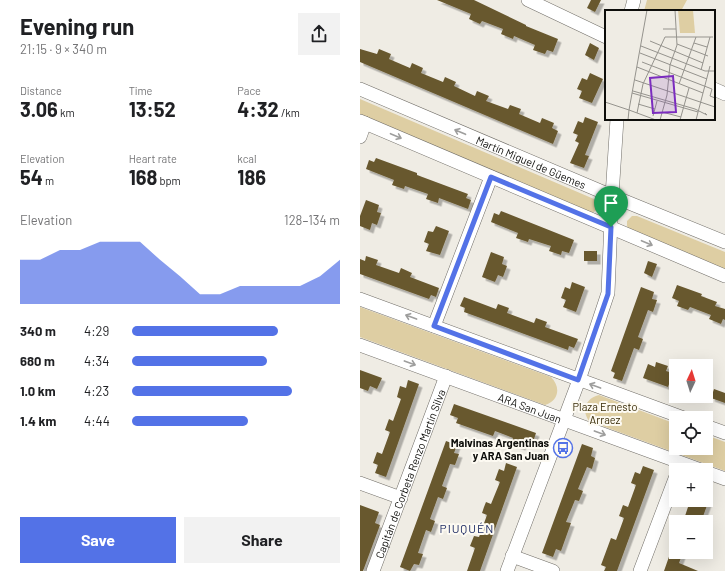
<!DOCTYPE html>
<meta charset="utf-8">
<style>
:root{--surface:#fff;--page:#f2f2f2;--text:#202124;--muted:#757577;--accent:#5372e7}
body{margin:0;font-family:Barlow,sans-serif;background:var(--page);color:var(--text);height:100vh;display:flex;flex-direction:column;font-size:15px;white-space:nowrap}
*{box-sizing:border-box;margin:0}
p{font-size:13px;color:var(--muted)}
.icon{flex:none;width:22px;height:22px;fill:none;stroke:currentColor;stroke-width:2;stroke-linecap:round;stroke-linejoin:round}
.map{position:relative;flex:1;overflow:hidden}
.sheet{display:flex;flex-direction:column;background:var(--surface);width:360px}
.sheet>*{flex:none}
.needle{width:26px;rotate:4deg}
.tools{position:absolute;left:309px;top:359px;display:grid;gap:8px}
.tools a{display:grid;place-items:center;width:44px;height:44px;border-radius:0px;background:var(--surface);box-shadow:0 4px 16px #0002;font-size:20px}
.pin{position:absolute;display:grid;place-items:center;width:34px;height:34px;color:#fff;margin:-41px -17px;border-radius:50% 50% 50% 0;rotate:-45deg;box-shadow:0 0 4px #0007}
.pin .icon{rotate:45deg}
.round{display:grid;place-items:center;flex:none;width:42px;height:42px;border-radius:0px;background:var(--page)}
.headline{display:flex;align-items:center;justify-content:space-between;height:68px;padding:0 20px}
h1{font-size:22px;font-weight:700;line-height:30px}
.stats{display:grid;grid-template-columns:repeat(3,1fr);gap:6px;height:68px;padding:4px 20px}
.stats div{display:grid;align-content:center}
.stats b{font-size:20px;font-weight:700}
.stats small{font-size:11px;font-weight:400}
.stats p{font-size:11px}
.chart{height:112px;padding:8px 20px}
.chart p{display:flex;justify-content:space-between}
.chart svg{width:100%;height:72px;margin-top:4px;fill:var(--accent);opacity:.7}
.primary-button{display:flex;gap:8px;margin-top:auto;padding:8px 20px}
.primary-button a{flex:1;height:46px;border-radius:0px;background:var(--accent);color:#fff;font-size:16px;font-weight:700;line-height:46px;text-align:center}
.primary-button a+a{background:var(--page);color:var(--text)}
ul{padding:0 20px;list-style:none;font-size:13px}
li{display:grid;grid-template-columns:64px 48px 1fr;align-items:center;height:30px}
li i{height:10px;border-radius:5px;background:var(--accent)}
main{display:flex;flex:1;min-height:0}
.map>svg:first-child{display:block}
.green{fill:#decea3}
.building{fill:#68582f;filter:url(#shadow)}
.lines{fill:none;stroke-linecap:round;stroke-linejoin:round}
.street-casing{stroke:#716e68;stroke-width:14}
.street{stroke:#fff;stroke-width:13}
.oneway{stroke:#9e9e9d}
.route-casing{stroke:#fff;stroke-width:8}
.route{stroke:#5372e7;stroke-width:5}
.labels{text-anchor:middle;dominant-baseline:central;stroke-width:4;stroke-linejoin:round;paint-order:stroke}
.street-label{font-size:11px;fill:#0d0d0a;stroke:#fdfaf2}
.park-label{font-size:11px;fill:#362904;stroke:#fdfaf2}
.poi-label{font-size:11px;font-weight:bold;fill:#0d0d0a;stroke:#fdfaf2;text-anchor:end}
.neighbourhood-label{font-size:12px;letter-spacing:1px;fill:#1e2c64;stroke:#fdfaf2}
.inset-road{fill:none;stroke:#95938d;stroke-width:1}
.view{fill:#7b2cbf;fill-opacity:0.15;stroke:#7b2cbf;stroke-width:2}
.inset-edge{fill:none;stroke:#0d0d0a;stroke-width:2}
</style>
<main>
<section class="sheet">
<div class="headline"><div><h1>Evening run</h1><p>21:15 · 9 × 340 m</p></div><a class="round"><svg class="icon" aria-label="share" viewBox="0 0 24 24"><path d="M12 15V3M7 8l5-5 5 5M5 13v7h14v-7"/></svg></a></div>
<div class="stats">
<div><p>Distance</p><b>3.06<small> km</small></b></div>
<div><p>Time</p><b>13:52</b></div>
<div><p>Pace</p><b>4:32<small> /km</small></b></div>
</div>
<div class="stats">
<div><p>Elevation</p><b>54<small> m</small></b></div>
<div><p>Heart rate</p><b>168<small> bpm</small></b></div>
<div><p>kcal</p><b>186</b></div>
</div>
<div class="chart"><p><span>Elevation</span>128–134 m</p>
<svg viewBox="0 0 160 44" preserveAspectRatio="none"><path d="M0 44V17L10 17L20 11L30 11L40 6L50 6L60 6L70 17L80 27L90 38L100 38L110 33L120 33L130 33L140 33L150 27L160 17V44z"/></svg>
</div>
<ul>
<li><b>340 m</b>4:29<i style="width:70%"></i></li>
<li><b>680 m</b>4:34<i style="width:65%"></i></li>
<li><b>1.0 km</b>4:23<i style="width:77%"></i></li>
<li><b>1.4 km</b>4:44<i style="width:56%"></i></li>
</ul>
<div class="primary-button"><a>Save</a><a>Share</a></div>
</section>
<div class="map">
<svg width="365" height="571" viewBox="0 0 365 571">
<defs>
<filter id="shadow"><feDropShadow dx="3.5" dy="3.5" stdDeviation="0" flood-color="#0004"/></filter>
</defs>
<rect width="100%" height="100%" fill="#efece4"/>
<path class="green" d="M287,0H327L321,11H284Z
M0,99L234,199L237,203V210L232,213L0,115Z
M272,216H277L365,252V270L269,230L267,226V221Z
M0,307L191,377C201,387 199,401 185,405L0,337Z
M239,395L316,424V448H346V435L365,442V471L229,421C221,410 226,398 239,395Z"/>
<path class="building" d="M77,0H114L166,25V26L198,39L193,52L187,50L185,54L173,50L175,45L154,36L153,39L141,34L143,29L122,21L120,24L109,19L111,14Z
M231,0H241L235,12L227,8Z
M230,43L239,48L234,60L225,55Z
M0,49L17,54L19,49L31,54L29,59L50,68L52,63L63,68L61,73L83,82L85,77L96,82L94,86L115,96L117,91L129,96L126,101L148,109L150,105L161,109L159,114L180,123L182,118L194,123L192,128L198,131L193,144L0,62Z
M230,73L243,79L232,103L219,98L222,91L217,89L222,78L227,80Z
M225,117L238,122L225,155L229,156L224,168L210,163L219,143L215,141L218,135L213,133L218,121L223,123Z
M16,158L57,173V175L108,194L106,198L111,200L108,209L79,198L78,203L66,199L68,194L45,186L44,189L32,185L34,180L6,169L9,160L14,162Z
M6,200L19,205L17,212L21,213L17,225L12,223L10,230L0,226V216Z
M141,211L214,240L209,253L202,251L201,255L189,251L191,246L169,239L168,242L156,238L158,233L131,222L134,213L139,215Z
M76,226L89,231L80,255L66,251L69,244L64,242L68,231L73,232Z
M224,251H237V261H224Z
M131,252L144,257L142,264L147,266L143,277L138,275L135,282L122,277Z
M6,256L18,260L16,265L39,273L41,268L52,273L50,277L79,288L76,297L71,295L69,299L0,274V259L5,261Z
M288,261L297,264L292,277L284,273Z
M212,282L225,287L216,312L203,307L206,300L201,298L205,287L210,289Z
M317,285L342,294L341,296L357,302L355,306L365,309V320L363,319L361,324L349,319L351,315L330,307L328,310L317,306L319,301L312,298Z
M281,287L294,292L292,299L297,300L293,312L288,310L278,337L283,339L279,350L274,348L262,381L253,378L255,373L251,371Z
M104,297L136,309L138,304L149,308L147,313L174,323L176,318L187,322L185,327L218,339L214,348L209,346L208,350L104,312L105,308L100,306Z
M296,362L308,366L306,371L313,373L308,387L283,378L288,364L295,367Z
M0,370L22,378L17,389L10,386L8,391L0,388Z
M48,380L59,384L26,477L15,473L18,465L13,463L17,452L22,454L30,432L25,430L29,419L33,421L41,399L37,397L40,386L46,388Z
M354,389L365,393V403L351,398Z
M94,404L176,433L172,445L164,442L162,447L151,443L153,438L135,431L133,436L96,423L98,418L90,415Z
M86,441L97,445L94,453L99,454L95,465L90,464L82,486L87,488L83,499L78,497L70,519L75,521L71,532L66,530L58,553L63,554L59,565L54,564L50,571L40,567Z
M222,444L233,448L231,456L235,458L232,469L227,467L218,489L223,491L219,501L215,500L206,522L211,523L201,551L196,549L193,557L182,553Z
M146,463L157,467L146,498L120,571H107L115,548L110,546L114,536L119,537L127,515L122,513L124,507L126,502L131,504L140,482L135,480L139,469L144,471Z
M283,466L294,470L279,511L257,571H244L246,567L241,565L251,538L256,540L264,518L259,516L263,505L268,507L276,485L271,483L275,472L280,474Z
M335,500H349L341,522H323L329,504L333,506Z
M0,505L19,512L15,523L20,525L3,571H0Z
M311,551L322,555L319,563L338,571H304Z"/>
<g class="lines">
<g class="street-casing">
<g id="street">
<path d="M168,0L246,37"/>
<path d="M271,11L274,0"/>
<path id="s1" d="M0,89L252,196L365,242"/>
<path d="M354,89L365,94"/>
<path d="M0,121L365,276"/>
<path d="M0,137L5,123"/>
<path d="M0,299L324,418"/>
<path d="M74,326L131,177"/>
<path id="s2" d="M0,345L341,470"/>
<path d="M346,426L365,433"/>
<path d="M346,472L365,479"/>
<path d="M0,483L41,498"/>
<path d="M152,556L193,571"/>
<path id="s3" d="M13,571L86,376"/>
<path d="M147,571L219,380L248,293L252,196L257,119"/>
<path d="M280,571L316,476"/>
</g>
</g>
<use href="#street" class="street"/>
</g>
<defs><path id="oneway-shaft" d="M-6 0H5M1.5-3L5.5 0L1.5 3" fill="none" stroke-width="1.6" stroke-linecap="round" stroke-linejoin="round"/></defs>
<g class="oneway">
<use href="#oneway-shaft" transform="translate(100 132) rotate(-157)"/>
<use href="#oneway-shaft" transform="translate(36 136) rotate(23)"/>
<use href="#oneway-shaft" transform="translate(287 243) rotate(23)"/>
<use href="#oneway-shaft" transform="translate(51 317) rotate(-160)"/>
<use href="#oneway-shaft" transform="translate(50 363) rotate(20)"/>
<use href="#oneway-shaft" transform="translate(235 386) rotate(-160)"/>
<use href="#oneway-shaft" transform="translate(240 433) rotate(20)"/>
</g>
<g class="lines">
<g class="route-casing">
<path id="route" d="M131,177L251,227L248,294L218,380L74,326Z"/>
</g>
<use href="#route" class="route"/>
</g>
<defs>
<g id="bus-ring" transform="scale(1)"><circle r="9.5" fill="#fdfaf2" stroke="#5372e7" stroke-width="1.5"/><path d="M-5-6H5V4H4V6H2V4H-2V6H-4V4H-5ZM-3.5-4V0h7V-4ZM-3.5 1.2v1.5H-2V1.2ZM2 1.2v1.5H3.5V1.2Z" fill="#5372e7"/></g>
</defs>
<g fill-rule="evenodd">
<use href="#bus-ring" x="203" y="448"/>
</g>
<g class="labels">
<g class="street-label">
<text stroke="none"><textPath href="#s1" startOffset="186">Martín Miguel de Güemes</textPath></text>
<text stroke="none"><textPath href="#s2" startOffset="181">ARA San Juan</textPath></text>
<text stroke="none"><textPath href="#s3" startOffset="104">Capitán de Corbeta Renzo Martín Silva</textPath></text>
</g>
<g class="park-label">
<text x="245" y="406">Plaza Ernesto<tspan x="245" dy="13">Arraez</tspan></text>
</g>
<g class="poi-label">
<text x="189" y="442">Malvinas Argentinas<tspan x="189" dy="13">y ARA San Juan</tspan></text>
</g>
<g class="neighbourhood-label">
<text x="107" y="528">PIUQUÉN</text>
</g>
</g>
<g transform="translate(245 10)">
<rect width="110" height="110" fill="#efece4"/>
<path d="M73,0H88L90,23H75Z" fill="#decea3"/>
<path class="inset-road" d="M42,0L24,100L51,110M58,19H71M45,31L98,53M89,33L102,37M72,34L103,46M36,36L100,61H110M35,43L102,69M37,52L107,79L105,86L110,88M32,57L98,83M96,60L105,27M30,70L110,97M74,74L91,27M28,81L90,99L102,105L100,103M27,83L93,102M0,92L24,100L23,110M33,94L50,99M57,102L76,107M32,103L38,74L60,27H108M48,106L52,91M55,110L62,85L65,55L72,35L70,0M75,110L84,78M91,110L105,56"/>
<path class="view" d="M68,66L71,102L48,103L45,68Z"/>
<rect width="110" height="110" class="inset-edge"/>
</g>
</svg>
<div class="tools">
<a><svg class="needle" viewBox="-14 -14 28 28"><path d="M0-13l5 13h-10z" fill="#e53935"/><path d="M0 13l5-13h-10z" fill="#757577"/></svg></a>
<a><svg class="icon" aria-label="locate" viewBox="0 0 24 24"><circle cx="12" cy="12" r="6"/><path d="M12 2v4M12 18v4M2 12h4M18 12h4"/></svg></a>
<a>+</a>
<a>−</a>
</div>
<div class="pin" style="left:251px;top:227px;background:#1e9e55"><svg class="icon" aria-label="arrive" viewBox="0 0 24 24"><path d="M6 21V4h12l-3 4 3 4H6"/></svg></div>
</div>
</main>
